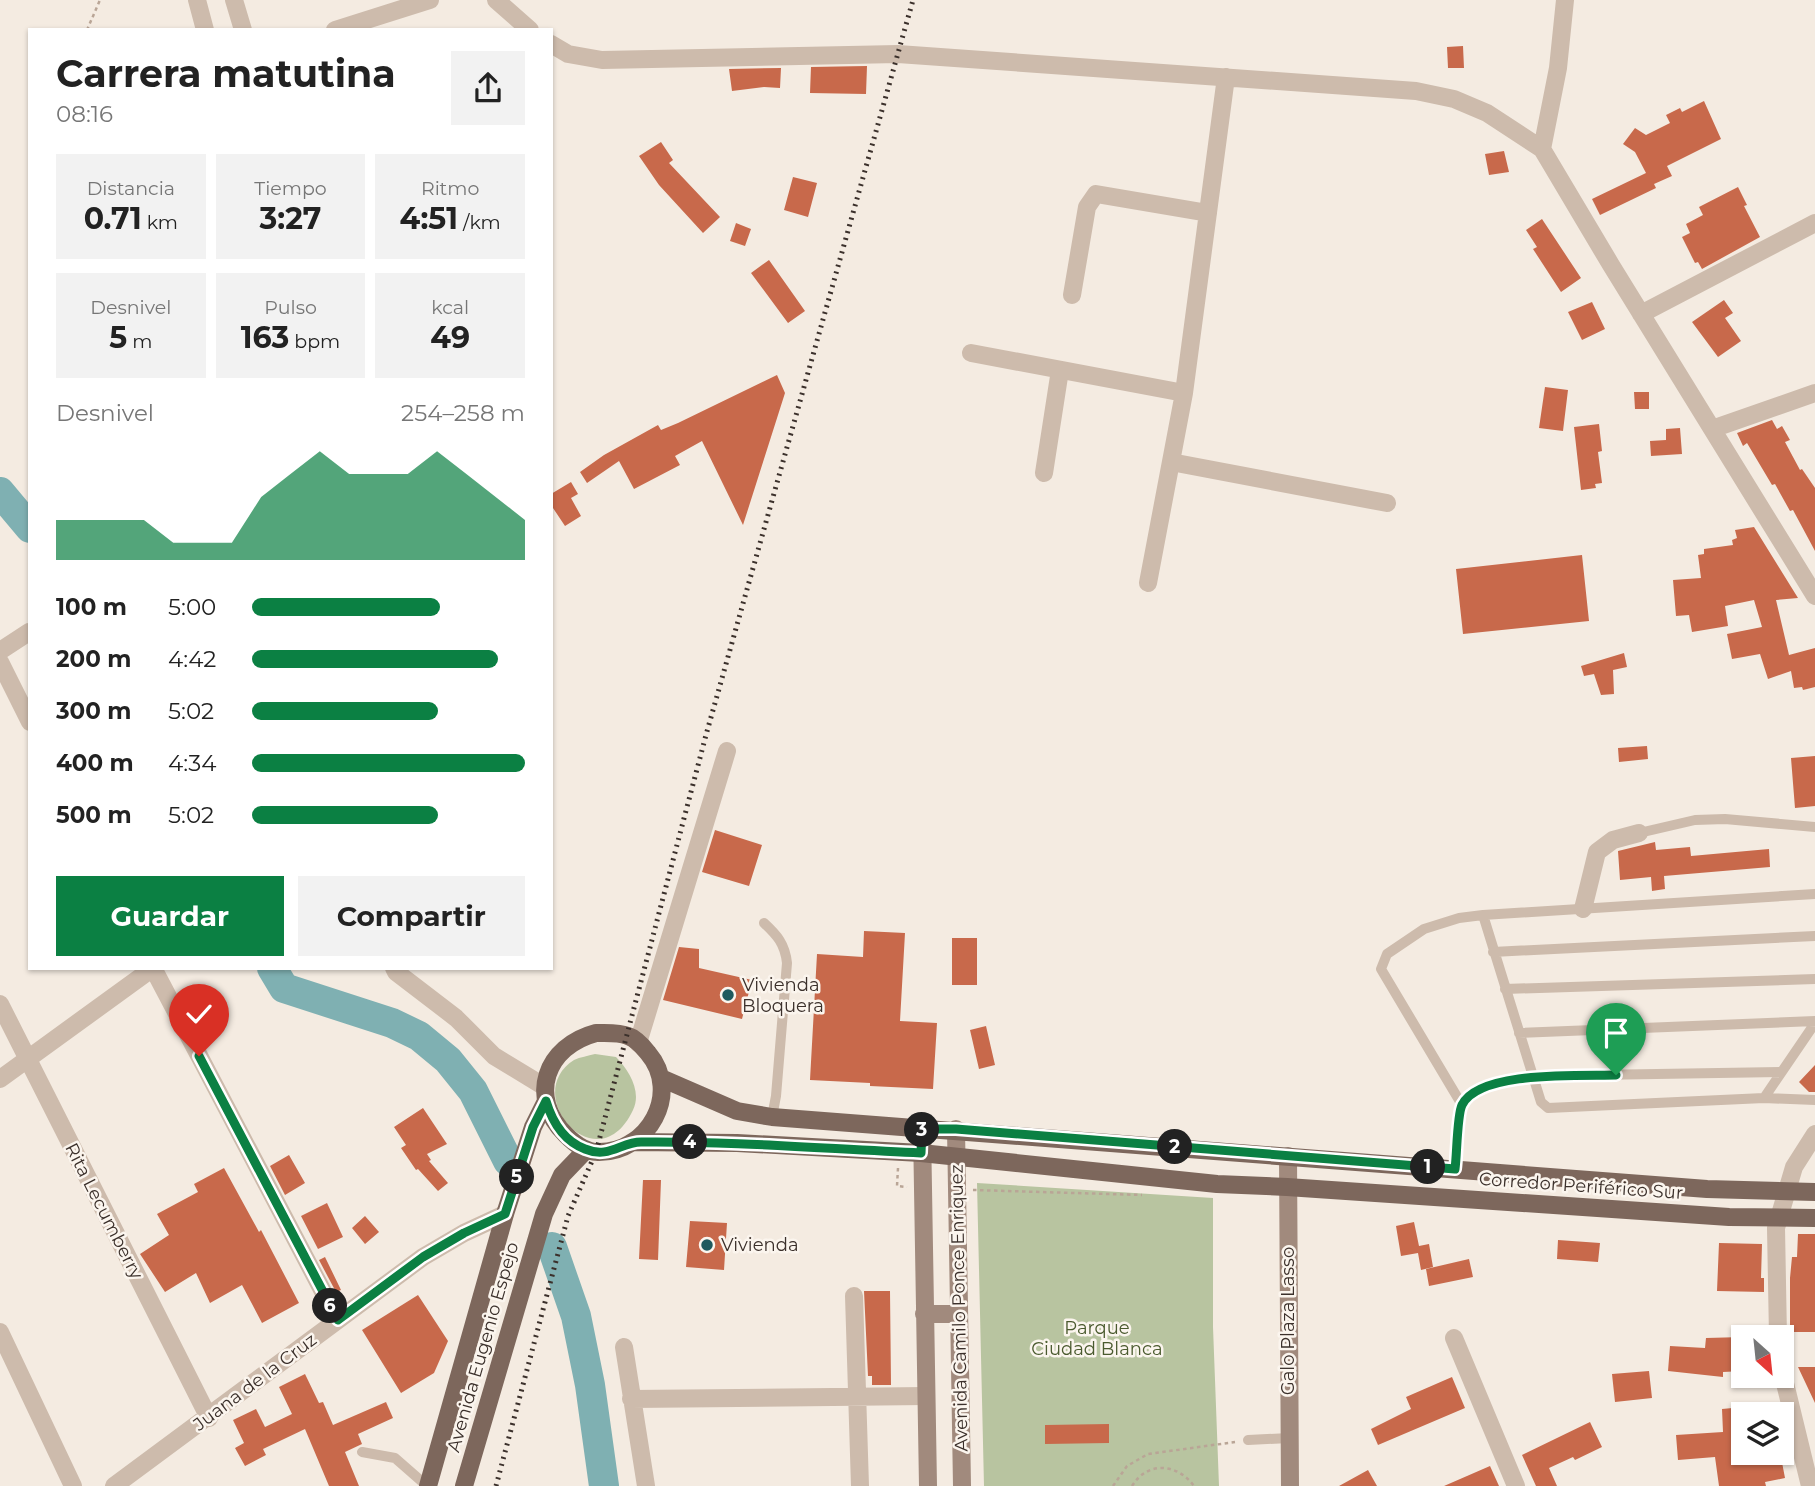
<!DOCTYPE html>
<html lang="es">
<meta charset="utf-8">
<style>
:root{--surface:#fff;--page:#f2f2f2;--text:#222;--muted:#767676;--accent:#0b8043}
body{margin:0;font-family:Montserrat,sans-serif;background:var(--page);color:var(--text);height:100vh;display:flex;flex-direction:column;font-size:26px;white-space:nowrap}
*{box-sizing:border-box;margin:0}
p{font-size:23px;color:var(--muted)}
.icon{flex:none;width:38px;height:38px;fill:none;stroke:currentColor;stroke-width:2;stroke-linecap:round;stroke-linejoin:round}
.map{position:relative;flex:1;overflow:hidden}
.panel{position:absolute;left:28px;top:28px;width:525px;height:942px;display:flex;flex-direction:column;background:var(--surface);border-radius:0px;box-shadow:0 2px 5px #0004}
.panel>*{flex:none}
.needle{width:46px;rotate:153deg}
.tools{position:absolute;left:1731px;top:1325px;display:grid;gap:14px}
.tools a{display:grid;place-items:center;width:63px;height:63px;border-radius:0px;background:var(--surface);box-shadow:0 2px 5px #0004;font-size:35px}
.pin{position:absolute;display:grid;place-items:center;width:60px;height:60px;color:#fff;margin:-72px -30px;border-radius:50% 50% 50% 0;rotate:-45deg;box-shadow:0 0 7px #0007}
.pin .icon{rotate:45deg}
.km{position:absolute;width:35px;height:35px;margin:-18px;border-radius:50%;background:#222;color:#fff;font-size:19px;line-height:35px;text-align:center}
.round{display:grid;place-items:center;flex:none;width:74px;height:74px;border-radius:0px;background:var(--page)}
.summary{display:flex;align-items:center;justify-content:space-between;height:119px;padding:0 28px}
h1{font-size:38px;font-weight:700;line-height:52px}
.metrics{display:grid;grid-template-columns:repeat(3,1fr);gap:10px;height:119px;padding:7px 28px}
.metrics div{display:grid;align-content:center;border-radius:0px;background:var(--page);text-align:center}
.metrics b{font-size:30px;font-weight:700}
.metrics small{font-size:19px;font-weight:400}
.metrics p{font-size:19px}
.chart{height:196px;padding:14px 28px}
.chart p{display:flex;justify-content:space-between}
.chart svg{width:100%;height:126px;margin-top:7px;fill:var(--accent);opacity:.7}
.action{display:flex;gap:14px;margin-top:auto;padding:14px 28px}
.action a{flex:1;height:80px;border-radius:0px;background:var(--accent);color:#fff;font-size:28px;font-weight:700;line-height:80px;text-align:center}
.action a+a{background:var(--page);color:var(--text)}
ul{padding:0 28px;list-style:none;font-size:23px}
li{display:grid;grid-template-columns:112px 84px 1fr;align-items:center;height:52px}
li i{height:18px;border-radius:9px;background:var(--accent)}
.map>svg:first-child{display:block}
.green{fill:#b8c4a0}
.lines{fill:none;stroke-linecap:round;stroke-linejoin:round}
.river{stroke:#7fb0b2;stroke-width:30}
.building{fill:#c8694b}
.path{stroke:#b9a596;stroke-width:2.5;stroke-dasharray:3.5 3.5;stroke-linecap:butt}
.lane{stroke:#cdbbac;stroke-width:10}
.street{stroke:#cdbbac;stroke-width:18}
.secondary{stroke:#a18a7d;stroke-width:18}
.primary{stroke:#7d675c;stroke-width:18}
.rail{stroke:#3b302b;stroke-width:5;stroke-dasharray:2 5;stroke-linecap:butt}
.route-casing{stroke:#fff;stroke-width:14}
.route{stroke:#0b8043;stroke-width:9}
.poi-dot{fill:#1f5a5e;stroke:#fbf5ee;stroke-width:2.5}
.labels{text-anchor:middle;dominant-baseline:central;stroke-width:5;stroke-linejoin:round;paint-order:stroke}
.poi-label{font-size:18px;fill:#3b302b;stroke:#fbf5ee;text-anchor:start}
.street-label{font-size:18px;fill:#3b302b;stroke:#fbf5ee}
.park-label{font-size:18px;fill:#4a5a2e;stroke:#fbf5ee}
</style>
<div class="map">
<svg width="1815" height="1486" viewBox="0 0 1815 1486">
<rect width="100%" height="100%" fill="#f4ebe1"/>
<path class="green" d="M595,1054L616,1057C629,1070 642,1092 633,1110C598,1185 519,1095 574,1060C580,1057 588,1056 595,1054Z
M977,1183L1213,1198V1327L1219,1486H984Z"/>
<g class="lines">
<path class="river" d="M0,492L30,528
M272,968L284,988L392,1023L419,1036L448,1060L473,1091L508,1161
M552,1247L576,1316L590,1385L604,1486"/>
</g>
<path class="building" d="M1463,46L1464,68H1448L1447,47Z
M867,66L866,94L810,93L811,67Z
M781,68L780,88L764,87L732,91L729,69Z
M1704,101L1721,139L1667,166L1672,176L1654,184L1656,188L1600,215L1592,199L1646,173L1635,152L1623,144L1635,128L1646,135L1670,123L1666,115L1680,108L1682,112Z
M661,142L673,160L669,163L720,217L703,233L659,185L639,156Z
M1504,151L1509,172L1489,175L1485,154Z
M793,177L817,183L808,217L784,210Z
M1738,187L1747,205L1744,206L1760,237L1702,269L1698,262L1695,263L1682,237L1690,233L1686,224L1703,215L1699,207Z
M1542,219L1581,278L1561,292L1533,249L1537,247L1526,230Z
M736,223L751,229L745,246L730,241Z
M769,260L805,311L788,323L751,273Z
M1724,300L1733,313L1725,318L1741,341L1718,357L1692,322Z
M1592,302L1605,329L1582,340L1568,312Z
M777,375L785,393L743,525L702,441L675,456L680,465L634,489L619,461L587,483L580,472L604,455L658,425L661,430L678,423Z
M1545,387L1568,390L1563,431L1539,428Z
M1634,392H1649V409H1635Z
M1772,420L1777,429L1782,426L1790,440L1785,442L1800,470L1802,469L1815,488V551L1793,510L1790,511L1775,484L1772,485L1747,443L1743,446L1737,433Z
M1599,424L1602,451L1598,452L1602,483L1595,484L1596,488L1581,490L1574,427Z
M1680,428L1682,454L1651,456L1650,441L1666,440V429Z
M571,482L578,494L571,498L581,516L565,526L551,505V494Z
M1754,527L1798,598L1776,600L1789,655L1815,648V687L1803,690L1802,687L1794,688L1791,671L1768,679L1760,654L1732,659L1727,634L1762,627L1754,600L1725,606L1728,626L1692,632L1689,615L1676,616L1673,580L1701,578L1698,555L1704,554V549L1733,545L1732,540L1737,538L1735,530Z
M1582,555L1589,621L1463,634L1456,569Z
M1624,653L1627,667L1613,670L1614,694L1601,695L1594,674L1584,676L1581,666Z
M1647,746L1648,759L1619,762L1618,748Z
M1815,756V806L1795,808L1791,758Z
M715,830L762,845L749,886L702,872Z
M1655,842L1656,850L1690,847L1691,856L1769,849L1770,867L1664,876L1665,889L1652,891L1651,877L1620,880L1618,851Z
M864,931L905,933L900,1021L937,1023L933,1089L870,1086V1083L810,1080L817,954L863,957Z
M952,938H977V985H952Z
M679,947L699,949V968L752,980L742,1019L663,1000Z
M986,1026L995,1065L979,1069L970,1030Z
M1815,1065V1092H1809L1799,1082Z
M423,1108L447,1144L427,1154L431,1160L429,1161L448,1183L438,1191L418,1169L416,1170L401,1148L406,1145L394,1127Z
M289,1155L305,1183L285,1195L270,1166Z
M224,1168L259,1232L261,1230L299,1303L262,1323L242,1285L210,1303L196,1273L165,1292L140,1254L169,1235L157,1214L198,1192L194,1184Z
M643,1180H661L658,1260L639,1259Z
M327,1203L343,1237L318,1249L301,1216Z
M365,1216L379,1232L365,1244L352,1228Z
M690,1221L727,1223L724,1270L686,1267Z
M1414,1222L1419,1246L1429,1244L1433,1267L1421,1270L1418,1253L1401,1256L1396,1226Z
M1798,1234H1815V1332H1790V1278L1792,1257H1797Z
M1558,1240L1600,1243L1598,1262L1557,1259Z
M1719,1243L1762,1244L1761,1278H1764V1292L1717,1291Z
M325,1257L341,1290L336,1292L319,1260Z
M1469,1259L1473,1277L1429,1286L1426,1269Z
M864,1291H890L891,1385H872V1376H868Z
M418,1295L448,1341L434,1373L401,1393L362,1330Z
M1743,1337V1371L1723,1372V1377L1668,1371L1670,1346L1705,1348L1706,1338Z
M1798,1367H1815V1403Z
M1649,1371L1652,1398L1615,1402L1612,1374Z
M305,1374L319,1403L323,1402L333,1425L386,1402L393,1418L358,1434L362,1444L345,1452L359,1486H329L305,1429L263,1449L266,1455L245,1466L235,1448L244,1443L233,1420L256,1409L265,1427L292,1414L279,1387Z
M1452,1377L1465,1408L1378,1445L1371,1429L1411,1409L1406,1397Z
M1743,1407V1452H1780L1785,1478L1765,1482L1766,1486H1719L1715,1457L1678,1460L1676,1435L1723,1432L1722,1409Z
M1590,1422L1602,1447L1575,1460L1573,1457L1549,1468L1557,1486H1536L1522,1455Z
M1109,1424V1443L1045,1444V1425Z
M1490,1466L1499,1486H1444Z
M1368,1470L1377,1486H1339Z"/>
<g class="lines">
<path class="path" d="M87,30L100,0
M898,1168L897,1186L907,1187
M973,1190L1142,1195
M1113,1486L1127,1466L1148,1454L1235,1442
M1132,1486C1148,1460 1178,1464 1194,1486"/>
<path class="lane" d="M1639,833L1695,820L1725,819L1815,827
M1815,894L1483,915L1541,1102L1548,1108L1764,1098L1815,1023
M764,923C777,935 785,944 787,963L776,1096L772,1117
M1493,952L1815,936
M1505,989L1815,979
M1519,1033L1815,1021
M1764,1098L1815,1100
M1462,1105L1381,969L1387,954L1424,929L1459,918L1483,915
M1456,1169C1457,1156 1457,1113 1463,1104C1476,1081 1510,1080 1533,1076L1781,1072
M1248,1440L1289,1438
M362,1452L395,1458L427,1486"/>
<path class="street" d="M197,0L205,30
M234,0L243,30
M496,0L530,30
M1565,0L1558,68L1542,149L1611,265L1815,596
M335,30L430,0
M551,44L568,54L602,60L898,54L1416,91L1454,99L1487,113L1542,149
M1072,295L1087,207L1096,194L1208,213
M1641,314L1815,223
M971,353L1184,393
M1712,429L1815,393
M1171,462L1387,503
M1044,473L1060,370
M1148,583L1184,393L1226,77
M0,651L29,632
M0,662L30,722
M1583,909L1597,852L1613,840L1639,833
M153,968L338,1320
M394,968L396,972L456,1018L494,1056L545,1087
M0,1004L209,1418
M638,1043L727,751
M0,1079L153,968
M854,1296L860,1486
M0,1332L73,1486
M1778,1337L1776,1228L1794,1167L1815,1134
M1454,1338L1516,1486
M624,1347L646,1486
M1782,1371L1810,1486
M631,1399L926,1396
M114,1486L423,1257L464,1233L505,1214"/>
<path class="secondary" d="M922,1129L928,1486
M956,1129L962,1486
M1288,1156L1290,1486
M924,1314H958"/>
<path class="primary" d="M596,1033C606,1033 619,1032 628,1036C635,1038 644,1048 648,1053C682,1093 648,1153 598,1152C585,1152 575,1144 566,1135C527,1097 546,1046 596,1033Z
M661,1078L737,1111L772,1117L1707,1189L1815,1192
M632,1142L737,1143L921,1153L1217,1184L1287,1187L1729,1217L1815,1218
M428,1486L505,1214L533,1127L546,1101
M464,1486L544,1214L562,1175L586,1150"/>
<path class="rail" d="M496,1486L568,1216L596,1152L706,735L913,0"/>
</g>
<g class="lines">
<g class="route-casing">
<path id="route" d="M199,1056L338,1320L423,1257L464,1233L505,1214L533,1127L546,1101C552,1121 564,1141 585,1149C609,1159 621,1142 641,1142C735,1141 828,1149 921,1153L922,1129H956L1455,1169C1457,1155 1457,1115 1462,1105C1479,1070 1582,1076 1616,1075"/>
</g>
<use href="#route" class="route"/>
</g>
<g class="poi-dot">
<circle cx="728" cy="995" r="7"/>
<circle cx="707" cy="1245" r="7"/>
</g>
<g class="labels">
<g class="poi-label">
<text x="742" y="985">Vivienda<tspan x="742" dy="21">Bloquera</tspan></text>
<text x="721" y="1245">Vivienda</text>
</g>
<g class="street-label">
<text transform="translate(1581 1186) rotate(4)">Corredor Periférico Sur</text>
<text transform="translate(104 1211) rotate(63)">Rita Lecumberry</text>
<text transform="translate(959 1308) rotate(-91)">Avenida Camilo Ponce Enriquez</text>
<text transform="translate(1288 1321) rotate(-90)">Galo Plaza Lasso</text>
<text transform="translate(483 1347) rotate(-74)">Avenida Eugenio Espejo</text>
<text transform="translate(255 1382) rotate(-37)">Juana de la Cruz</text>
</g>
<g class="park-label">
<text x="1097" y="1328">Parque<tspan x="1097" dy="21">Ciudad Blanca</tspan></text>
</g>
</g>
</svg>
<div class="tools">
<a><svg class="needle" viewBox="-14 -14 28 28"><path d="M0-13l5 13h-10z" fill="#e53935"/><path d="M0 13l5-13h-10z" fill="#767676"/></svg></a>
<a><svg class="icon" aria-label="layers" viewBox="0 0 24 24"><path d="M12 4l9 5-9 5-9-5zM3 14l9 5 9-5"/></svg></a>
</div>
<div class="pin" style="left:1616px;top:1075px;background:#1e9e55"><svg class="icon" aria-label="arrive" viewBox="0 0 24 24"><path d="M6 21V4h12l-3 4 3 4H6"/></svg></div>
<div class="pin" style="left:199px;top:1056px;background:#d93025"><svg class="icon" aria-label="check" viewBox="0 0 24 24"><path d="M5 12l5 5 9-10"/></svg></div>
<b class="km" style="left:1428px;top:1167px">1</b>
<b class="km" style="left:1175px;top:1147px">2</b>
<b class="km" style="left:922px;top:1130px">3</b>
<b class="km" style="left:690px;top:1142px">4</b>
<b class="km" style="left:517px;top:1177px">5</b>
<b class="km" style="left:330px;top:1306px">6</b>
<section class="panel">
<div class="summary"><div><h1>Carrera matutina</h1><p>08:16</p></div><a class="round"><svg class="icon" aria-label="share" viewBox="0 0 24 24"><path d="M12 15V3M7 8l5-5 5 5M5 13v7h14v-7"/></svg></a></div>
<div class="metrics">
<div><p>Distancia</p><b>0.71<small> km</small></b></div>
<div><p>Tiempo</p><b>3:27</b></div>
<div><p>Ritmo</p><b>4:51<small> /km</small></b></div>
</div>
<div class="metrics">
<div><p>Desnivel</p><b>5<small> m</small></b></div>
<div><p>Pulso</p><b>163<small> bpm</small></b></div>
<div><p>kcal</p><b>49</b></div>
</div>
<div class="chart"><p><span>Desnivel</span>254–258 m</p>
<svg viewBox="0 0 160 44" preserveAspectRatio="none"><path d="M0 44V30L10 30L20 30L30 30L40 38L50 38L60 38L70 22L80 14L90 6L100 14L110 14L120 14L130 6L140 14L150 22L160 30V44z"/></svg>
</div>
<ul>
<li><b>100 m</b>5:00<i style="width:69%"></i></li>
<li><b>200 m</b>4:42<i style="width:90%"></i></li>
<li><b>300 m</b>5:02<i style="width:68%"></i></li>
<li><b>400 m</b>4:34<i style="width:100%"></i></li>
<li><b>500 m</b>5:02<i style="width:68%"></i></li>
</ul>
<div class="action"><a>Guardar</a><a>Compartir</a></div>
</section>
</div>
